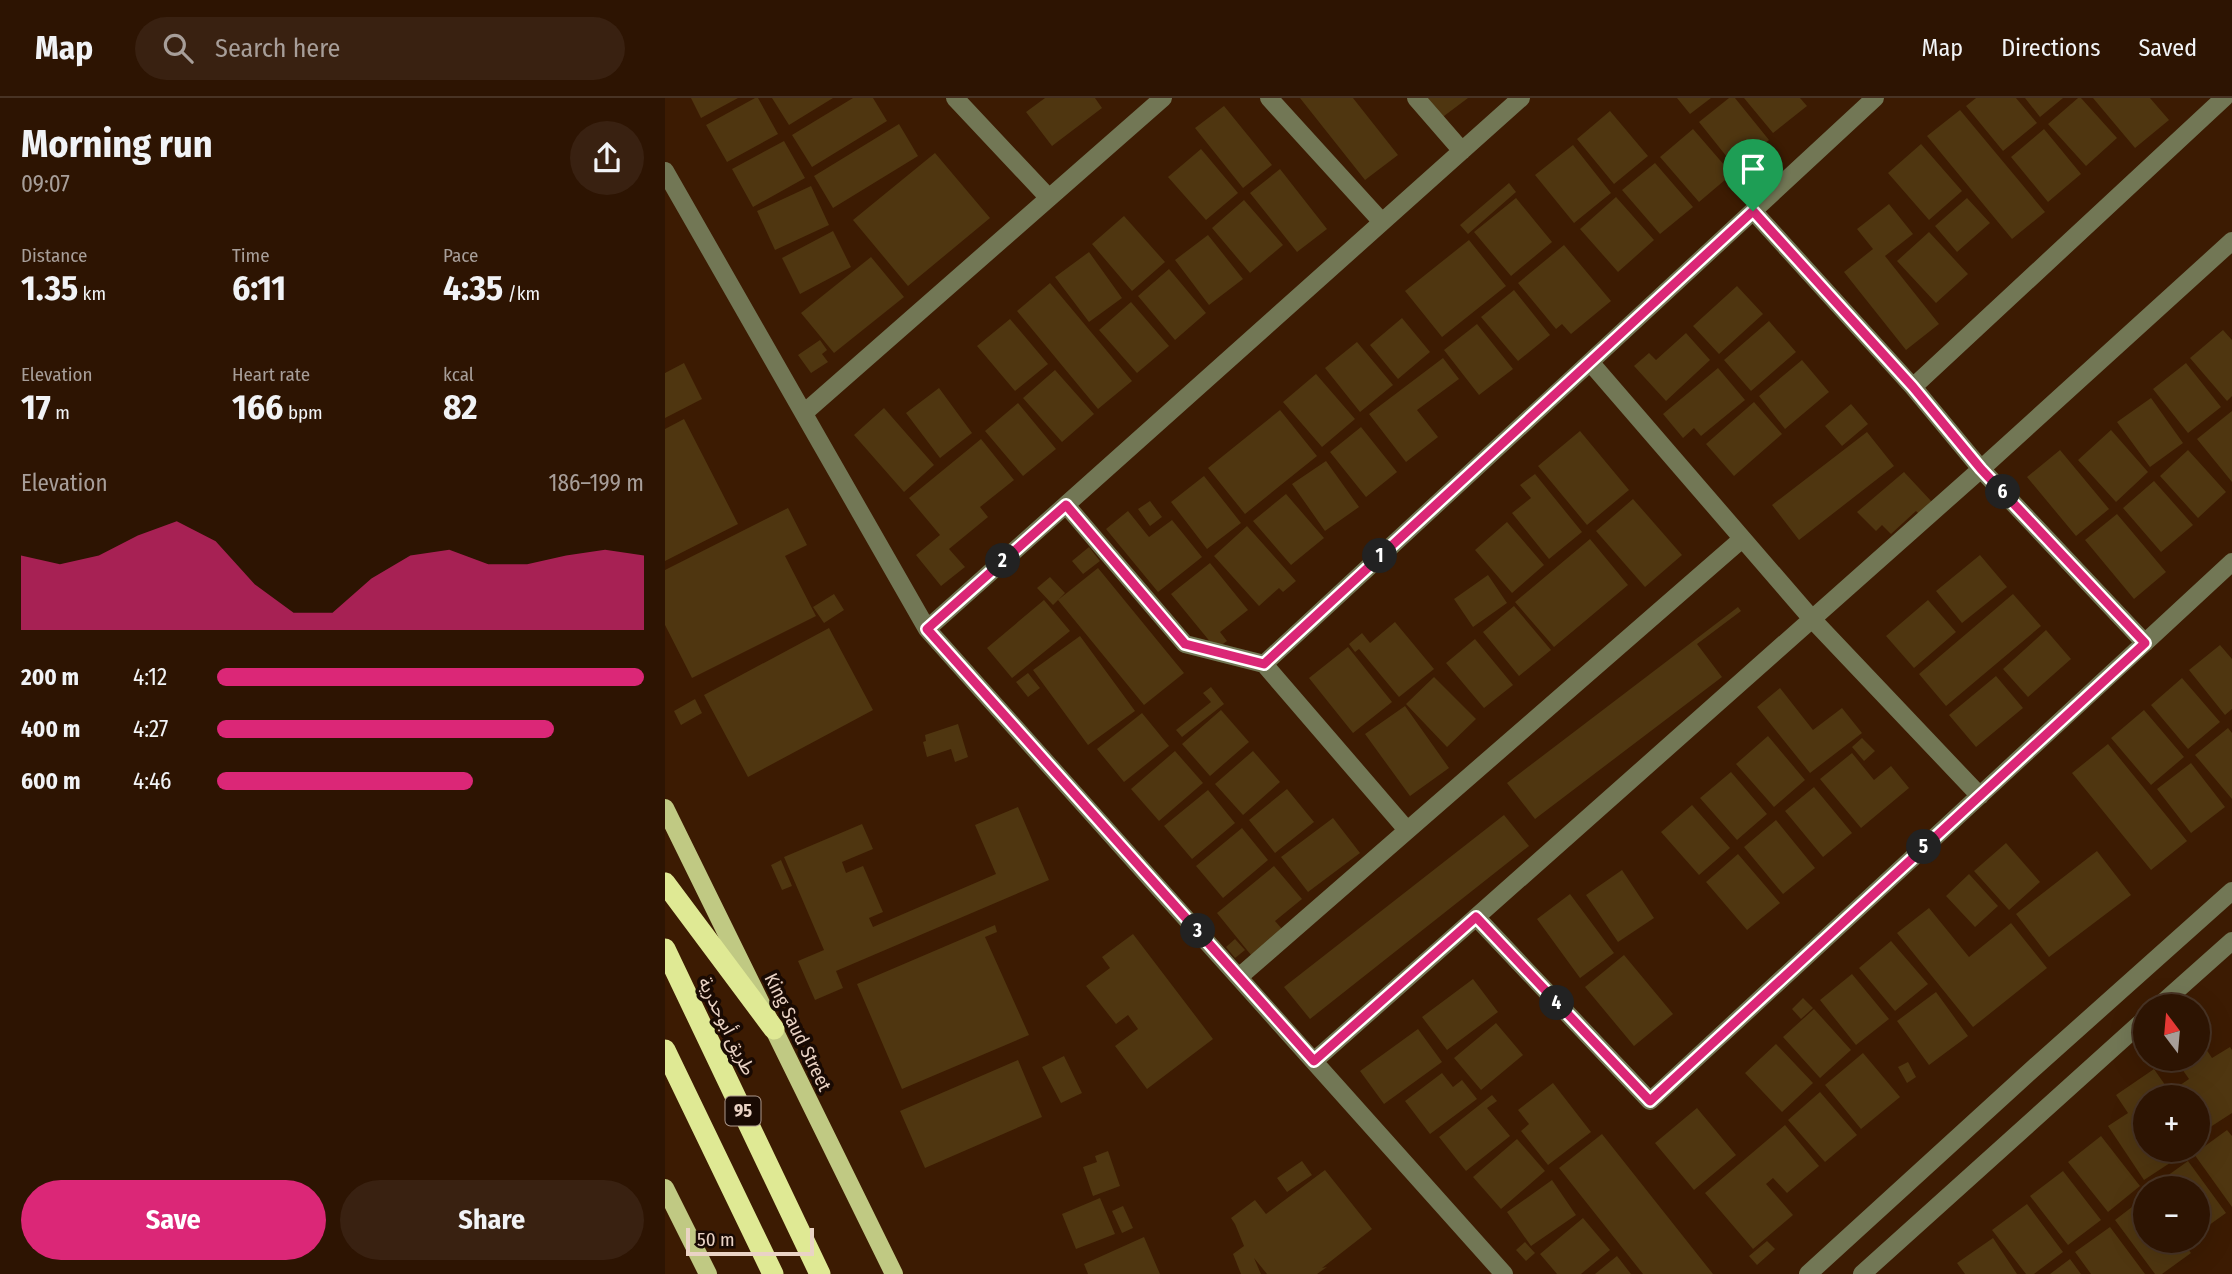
<!DOCTYPE html>
<meta charset="utf-8">
<style>
:root{--surface:#2d1402;--page:#392111;--text:#f1f3f6;--muted:#a79e99;--line:#483324;--accent:#db2777}
body{margin:0;font-family:"Fira Sans Condensed","Noto Sans Arabic",sans-serif;background:var(--page);color:var(--text);height:100vh;display:flex;flex-direction:column;font-size:26px;white-space:nowrap}
*{box-sizing:border-box;margin:0}
p{font-size:23px;color:var(--muted)}
.icon{flex:none;width:38px;height:38px;fill:none;stroke:currentColor;stroke-width:2;stroke-linecap:round;stroke-linejoin:round}
.map{position:relative;flex:1;overflow:hidden}
.drawer{display:flex;flex-direction:column;background:var(--surface);width:665px}
.drawer>*{flex:none}
.needle{width:46px;rotate:344deg}
.fabs{position:absolute;left:1468px;top:896px;display:grid;gap:14px}
.fabs a{display:grid;place-items:center;width:77px;height:77px;border-radius:50%;background:var(--surface);box-shadow:0 7px 28px #0002,0 0 0 2px var(--line);font-size:35px}
.scale{position:absolute;left:21px;bottom:18px;width:128px;box-sizing:border-box;padding-left:7px;border:4px solid #ead3c5;border-top:0;font-size:19px;line-height:24px;white-space:nowrap;color:#ead3c5;-webkit-text-stroke:5px #190a03;paint-order:stroke}
.pin{position:absolute;display:grid;place-items:center;width:60px;height:60px;color:#fff;margin:-72px -30px;border-radius:50% 50% 50% 0;rotate:-45deg;box-shadow:0 0 7px #0007}
.pin .icon{rotate:45deg}
.km{position:absolute;width:35px;height:35px;margin:-18px;border-radius:50%;background:#222;color:#fff;font-size:19px;line-height:35px;text-align:center}
.round{display:grid;place-items:center;flex:none;width:74px;height:74px;border-radius:37px;background:var(--page)}
.overview{display:flex;align-items:center;justify-content:space-between;height:119px;padding:0 21px}
h1{font-size:38px;font-weight:700;line-height:52px}
.stats{display:grid;grid-template-columns:repeat(3,1fr);gap:10px;height:119px;padding:7px 21px}
.stats div{display:grid;align-content:center}
.stats b{font-size:35px;font-weight:700}
.stats small{font-size:19px;font-weight:400}
.stats p{font-size:19px}
.chart{height:196px;padding:14px 21px}
.chart p{display:flex;justify-content:space-between}
.chart svg{width:100%;height:126px;margin-top:7px;fill:var(--accent);opacity:.7}
.primary-button{display:flex;gap:14px;margin-top:auto;padding:14px 21px}
.primary-button a{flex:1;height:80px;border-radius:42px;background:var(--accent);color:#fff;font-size:28px;font-weight:700;line-height:80px;text-align:center}
.primary-button a+a{background:var(--page);color:var(--text)}
ul{padding:0 21px;list-style:none;font-size:23px}
li{display:grid;grid-template-columns:112px 84px 1fr;align-items:center;height:52px}
li i{height:18px;border-radius:9px;background:var(--accent)}
header{display:flex;align-items:center;gap:42px;box-sizing:border-box;height:98px;padding:0 35px;background:var(--surface);border-bottom:2px solid var(--line)}
header strong{font-size:33px}
nav{display:flex;gap:38px;margin-inline-start:auto;font-size:24px}
.search{width:490px;height:63px;background:var(--page);display:flex;align-items:center;gap:18px;box-sizing:border-box;padding:0 24px;border-radius:38px;color:var(--muted);font-size:26px}
main{display:flex;flex:1;min-height:0}
.map>svg:first-child{display:block}
.building{fill:#4f3610}
.lines{fill:none;stroke-linecap:round;stroke-linejoin:round}
.minor{stroke:#727755;stroke-width:18}
.major{stroke:#c0c983;stroke-width:18}
.highway{stroke:#dfe994;stroke-width:21}
.route-casing{stroke:#fff;stroke-width:14}
.route{stroke:#db2777;stroke-width:9}
.labels{text-anchor:middle;dominant-baseline:central;stroke-width:7;stroke-linejoin:round;paint-order:stroke}
.shield{fill:#190a03;stroke:#ab978b;stroke-width:2}
.shield-label{font-size:18px;font-weight:bold;fill:#ead3c5}
.street-label{font-size:19px;fill:#ead3c5;stroke:#190a03}
</style>
<header>
<strong>Map</strong>
<div class="search"><svg class="icon" aria-label="search" viewBox="0 0 24 24"><circle cx="10" cy="10" r="6"/><path d="M15 15l6 6"/></svg>Search here</div>
<nav><a>Map</a><a>Directions</a><a>Saved</a></nav>
</header>
<main>
<section class="drawer">
<div class="overview"><div><h1>Morning run</h1><p>09:07</p></div><a class="round"><svg class="icon" aria-label="share" viewBox="0 0 24 24"><path d="M12 15V3M7 8l5-5 5 5M5 13v7h14v-7"/></svg></a></div>
<div class="stats">
<div><p>Distance</p><b>1.35<small> km</small></b></div>
<div><p>Time</p><b>6:11</b></div>
<div><p>Pace</p><b>4:35<small> /km</small></b></div>
</div>
<div class="stats">
<div><p>Elevation</p><b>17<small> m</small></b></div>
<div><p>Heart rate</p><b>166<small> bpm</small></b></div>
<div><p>kcal</p><b>82</b></div>
</div>
<div class="chart"><p><span>Elevation</span>186–199 m</p>
<svg viewBox="0 0 160 44" preserveAspectRatio="none"><path d="M0 44V18L10 21L20 18L30 11L40 6L50 13L60 28L70 38L80 38L90 26L100 18L110 16L120 21L130 21L140 18L150 16L160 18V44z"/></svg>
</div>
<ul>
<li><b>200 m</b>4:12<i style="width:100%"></i></li>
<li><b>400 m</b>4:27<i style="width:79%"></i></li>
<li><b>600 m</b>4:46<i style="width:60%"></i></li>
</ul>
<div class="primary-button"><a>Save</a><a>Share</a></div>
</section>
<div class="map">
<svg width="1567" height="1176" viewBox="0 0 1567 1176">
<rect width="100%" height="100%" fill="#3c1b02"/>
<path class="building" d="M26,0H73L36,20Z
M90,0H93L113,36L62,64L41,27Z
M107,0H168L124,27Z
M188,0H208L222,23L147,69L127,37Z
M380,0H430L437,10L387,48L361,14Z
M635,0H688L733,57L700,82Z
M759,0H803L775,21Z
M1012,0H1046L1025,16Z
M1064,0H1070L1104,42L1070,69L1034,24Z
M1079,0H1135L1142,8L1108,35Z
M1311,0H1351L1372,25L1338,53L1301,8Z
M1360,0H1398L1375,19Z
M1413,0H1416L1452,40L1421,68L1383,26Z
M1428,0H1485L1504,22L1470,50Z
M559,8L607,67L578,90L530,30Z
M1295,12L1380,114L1347,141L1262,38Z
M945,13L983,58L949,86L912,41Z
M234,26L253,58L168,110L149,78Z
M1028,31L1067,76L1034,104L995,59Z
M1379,31L1416,76L1383,104L1346,59Z
M119,43L140,80L88,109L67,71Z
M1256,46L1297,93L1264,122L1223,75Z
M908,47L946,95L909,125L870,77Z
M536,51L573,95L541,122L503,79Z
M270,55L325,120L243,188L188,122Z
M990,65L1028,109L995,136L957,92Z
M615,71L662,131L632,154L585,95Z
M844,85L851,94L803,136L795,127Z
M146,88L164,127L110,152L92,113Z
M951,99L989,142L953,174L915,131Z
M851,100L887,144L846,178L809,134Z
M1302,100L1325,125L1292,154L1270,128Z
M579,102L618,147L585,175L547,130Z
M1224,106L1248,136L1220,158L1274,226L1241,252L1179,174L1208,151L1192,131Z
M459,118L500,164L467,193L427,146Z
M168,133L186,169L135,196L117,160Z
M1264,134L1303,176L1271,205L1232,163Z
M543,137L578,181L544,207L510,162Z
M804,142L841,188L777,239L740,193Z
M899,147L946,203L906,236L897,226L891,231L853,185Z
M424,154L457,200L424,224L390,179Z
M206,159L239,199L169,255L136,215Z
M504,171L541,215L510,242L473,198Z
M385,185L467,283L433,311L352,213Z
M1072,188L1098,216L1054,256L1028,228Z
M849,192L885,237L853,263L816,219Z
M466,204L504,248L472,275L434,232Z
M737,220L765,254L733,281L705,247Z
M345,221L383,266L350,293L312,248Z
M1104,223L1131,254L1086,293L1059,262Z
M812,226L848,271L814,297L779,252Z
M1558,232L1567,242V298L1562,303L1525,260Z
M1021,235L1045,262L1001,303L969,268L984,255L991,262Z
M155,242L162,252L157,256L163,264L146,275L133,257Z
M692,244L728,287L695,314L660,270Z
M778,260L794,281L752,312L773,339L741,364L704,316Z
M1137,262L1164,294L1120,331L1094,298Z
M19,265L37,301L0,320V275Z
M1521,265L1556,309L1523,335L1488,291Z
M1053,270L1080,302L1036,338L1029,330L1018,340L998,316Z
M390,272L429,316L397,344L358,300Z
M651,276L690,321L657,349L618,304Z
M274,290L307,335L275,360L241,315Z
M1486,300L1518,345L1485,369L1452,324Z
M1089,304L1117,336L1069,378L1041,346Z
M353,305L391,351L358,378L320,333Z
M1186,306L1203,326L1177,348L1160,328Z
M219,310L269,367L239,394L189,337Z
M615,312L652,358L580,416L543,370Z
M1567,313V384L1532,341Z
M19,321L73,426L0,463V331Z
M696,329L732,374L701,399L665,354Z
M1446,332L1483,374L1451,404L1413,362Z
M915,333L964,392L922,427L873,368Z
M1202,334L1229,368L1134,442L1107,407Z
M316,341L349,382L315,409L323,419L284,451L300,469L276,488L251,457L275,437L244,400Z
M1395,352L1444,411L1411,438L1362,379Z
M1523,352L1561,394L1533,420L1495,378Z
M661,363L694,409L660,433L627,386Z
M1239,374L1267,404L1254,416L1251,413L1226,436L1217,427L1211,433L1192,414Z
M870,376L917,434L884,461L847,415L866,400L855,387Z
M539,378L576,425L542,451L506,404Z
M1489,383L1528,427L1496,454L1458,410Z
M621,396L659,440L626,467L588,423Z
M968,401L1017,457L980,489L931,433Z
M485,403L497,419L485,428L473,411Z
M123,410L142,447L120,458L151,518L27,580L0,527V472Z
M463,413L484,439L507,422L537,459L493,494L441,431Z
M1452,416L1501,474L1469,501L1420,442Z
M842,424L879,467L847,495L810,452Z
M582,428L631,483L618,494L614,490L594,508L549,458Z
M925,441L963,487L889,549L850,504Z
M424,449L435,463L418,476L407,463Z
M1315,457L1342,489L1297,525L1271,493Z
M545,465L583,512L555,534L562,543L551,551L506,496Z
M433,470L519,575L479,607L393,502Z
M823,477L842,505L808,529L789,501Z
M385,479L400,495L388,507L372,490Z
M169,496L179,512L159,525L148,509Z
M1348,496L1376,528L1281,608L1254,576Z
M379,502L405,533L347,580L322,550Z
M1263,502L1291,534L1249,570L1221,538Z
M849,508L886,552L854,578L818,534Z
M1073,509L1076,513L1032,546L1057,579L870,721L842,685Z
M730,524L769,571L734,599L694,551L690,554L684,546L697,535L705,545Z
M164,530L208,612L83,679L39,597Z
M1381,532L1406,561L1363,599L1338,571Z
M415,538L470,613L423,647L368,572Z
M810,541L848,587L819,610L781,565Z
M1555,547L1567,561V611L1560,617L1524,572Z
M683,549L727,604L688,635L644,580Z
M363,575L375,590L363,599L351,584Z
M1331,578L1358,610L1311,649L1284,617Z
M769,579L811,621L782,649L741,606Z
M1517,580L1555,624L1523,651L1486,607Z
M546,589L559,606L517,639L511,632L546,604L538,595Z
M1115,590L1148,632L1177,610L1197,635L1145,675L1092,609Z
M30,601L37,615L16,627L9,613Z
M740,608L784,670L745,698L700,636Z
M556,612L584,644L545,678L517,646Z
M1479,612L1519,659L1486,687L1446,640Z
M477,615L504,648L459,684L432,651Z
M293,626L303,659L290,664L286,651L262,659L258,644L261,643L260,637Z
M1563,630L1567,635V701L1530,657Z
M1103,638L1140,682L1109,709L1071,666Z
M1197,640L1210,653L1199,663L1187,649Z
M1443,646L1522,743L1486,772L1407,675Z
M510,653L538,685L494,723L466,691Z
M588,653L615,684L578,717L550,686Z
M1187,655L1209,682L1226,668L1244,690L1196,730L1155,681Z
M1526,665L1560,709L1526,735L1492,691Z
M1066,674L1102,716L1072,742L1035,700Z
M1149,689L1187,735L1158,759L1120,713Z
M622,691L649,724L610,755L584,722Z
M543,692L570,725L527,761L499,728Z
M1027,707L1065,750L1034,777L996,734Z
M353,709L384,782L171,873L178,890L150,902L133,863L159,852L119,759L197,726L208,751L177,764L181,775L198,768L218,814L204,820L208,829L331,776L310,727Z
M839,717L864,748L645,921L619,889Z
M668,720L695,755L643,794L616,759Z
M1111,722L1150,770L1118,796L1079,749Z
M577,730L603,762L558,800L531,768Z
M1341,745L1375,784L1344,812L1309,773Z
M1432,753L1466,797L1384,859L1351,816Z
M1073,756L1115,805L1082,832L1041,784Z
M116,762L127,788L117,792L106,767Z
M609,768L637,801L610,823L617,831L586,857L552,815Z
M957,772L989,820L953,844L921,797Z
M1304,776L1333,808L1310,829L1281,798Z
M905,796L949,855L915,880L872,821Z
M1264,810L1304,859L1346,825L1382,870L1308,929L1232,835Z
M330,827L332,834L320,839L364,937L237,991L192,886Z
M468,836L548,941L482,991L450,948L473,931L463,917L451,926L421,888L445,870L437,859Z
M570,841L580,852L570,860L561,849Z
M1226,843L1263,886L1230,913L1194,870Z
M959,857L1008,916L969,948L920,889Z
M1187,876L1224,921L1191,947L1155,902Z
M808,881L833,914L782,952L757,919Z
M1271,894L1303,938L1264,967L1232,923Z
M1138,900L1148,910L1136,921L1127,911Z
M1149,911L1186,952L1155,980L1118,939Z
M831,925L858,957L816,992L789,960Z
M753,931L777,964L719,1006L695,973Z
M1533,939L1547,960L1565,949L1567,952V1015L1533,1037V999H1483L1482,997L1476,1002L1480,1008V1052H1510L1514,1059L1479,1082L1443,1028L1463,1015L1451,997L1489,971L1505,994L1524,981L1510,961H1533Z
M1111,946L1148,985L1117,1014L1080,975Z
M1198,955L1235,999L1196,1031L1160,987Z
M399,958L417,995L396,1005L377,969Z
M353,962L377,1019L260,1070L235,1013Z
M1243,964L1251,979L1242,985L1233,969Z
M777,975L788,989L797,982L812,1001L765,1036L740,1003Z
M888,985L926,1034L883,1067L856,1033L864,1026L853,1012Z
M1155,994L1192,1037L1160,1064L1123,1022Z
M827,997L832,1003L822,1010L845,1038L801,1073L774,1039Z
M1032,1010L1071,1057L1029,1092L990,1045Z
M1120,1027L1154,1068L1122,1095L1108,1080L1101,1086L1128,1117L1088,1151L1040,1095Z
M1562,1032L1567,1038V1109L1529,1056Z
M937,1036L1048,1176H978L894,1070Z
M1436,1038L1475,1088L1443,1114L1403,1064Z
M852,1041L880,1073L836,1111L808,1079Z
M443,1053L455,1088L428,1098L418,1069L432,1064L430,1058Z
M637,1063L647,1077L622,1094L612,1080Z
M1523,1063L1561,1115L1533,1135V1090H1490L1488,1088Z
M660,1072L707,1131L657,1170L662,1169L652,1176H602L589,1160L596,1176H576L568,1156L579,1148L570,1126L566,1120L590,1102L601,1116Z
M1398,1073L1436,1122L1403,1147L1365,1098Z
M887,1082L911,1117L866,1148L842,1114Z
M1480,1099V1143H1517L1526,1155L1497,1176H1490L1450,1122Z
M435,1100L450,1136L411,1151L397,1116Z
M1362,1106L1398,1154L1369,1176H1361L1327,1132Z
M458,1108L468,1130L457,1135L447,1113Z
M918,1120L945,1152L916,1176H892L875,1156Z
M1445,1129L1480,1176H1426L1410,1154Z
M479,1139L495,1176H423L419,1166Z
M1328,1140L1352,1176H1300L1292,1165Z
M1102,1143L1110,1151L1092,1167L1084,1158Z
M860,1144L870,1155L861,1163L851,1152Z
M952,1158L966,1176H930Z
M1405,1161L1416,1176H1385Z"/>
<g class="lines">
<path class="minor" d="M290,0L384,100
M604,0L717,124
M751,0L797,53
M0,73L262,531L839,1176
M1088,113L1248,289
M925,264L1147,521L1315,698
M139,315L498,0
M401,407L520,546L599,566
M262,531L856,0
M1480,545L1316,371L1248,289L1559,0
M742,732L599,566L1210,0
M811,819L985,1003L1567,464
M574,879L1077,441
M1494,908L1567,843
M649,963L1316,371L1567,143
M1143,1176L1371,968L1567,793
M1197,1176L1480,921"/>
<path class="major" d="M0,710L229,1176
M0,1090L43,1176"/>
<path class="highway" d="M0,785L109,931
M0,851L155,1176
M0,952L108,1176"/>
</g>
<g class="lines">
<g class="route-casing">
<path id="route" d="M1088,113L1248,289L1316,371L1480,545L985,1003L811,819L649,963L262,531L401,407L520,546L599,566Z"/>
</g>
<use href="#route" class="route"/>
</g>
<g class="labels">
<rect class="shield" x="60.5" y="998.5" width="35" height="29" rx="5"/>
<g class="shield-label">
<text x="78" y="1013">95</text>
</g>
<g class="street-label">
<text transform="translate(62 928) rotate(64)">طريق أبوحدرية</text>
<text transform="translate(133 934) rotate(64)">King Saud Street</text>
</g>
</g>
</svg>
<div class="fabs">
<a><svg class="needle" viewBox="-14 -14 28 28"><path d="M0-13l5 13h-10z" fill="#e53935"/><path d="M0 13l5-13h-10z" fill="#a79e99"/></svg></a>
<a>+</a>
<a>−</a>
</div>
<div class="scale">50 m</div>
<div class="pin" style="left:1088px;top:113px;background:#1e9e55"><svg class="icon" aria-label="arrive" viewBox="0 0 24 24"><path d="M6 21V4h12l-3 4 3 4H6"/></svg></div>
<b class="km" style="left:715px;top:458px">1</b>
<b class="km" style="left:338px;top:463px">2</b>
<b class="km" style="left:533px;top:833px">3</b>
<b class="km" style="left:892px;top:905px">4</b>
<b class="km" style="left:1259px;top:749px">5</b>
<b class="km" style="left:1338px;top:394px">6</b>
</div>
</main>
